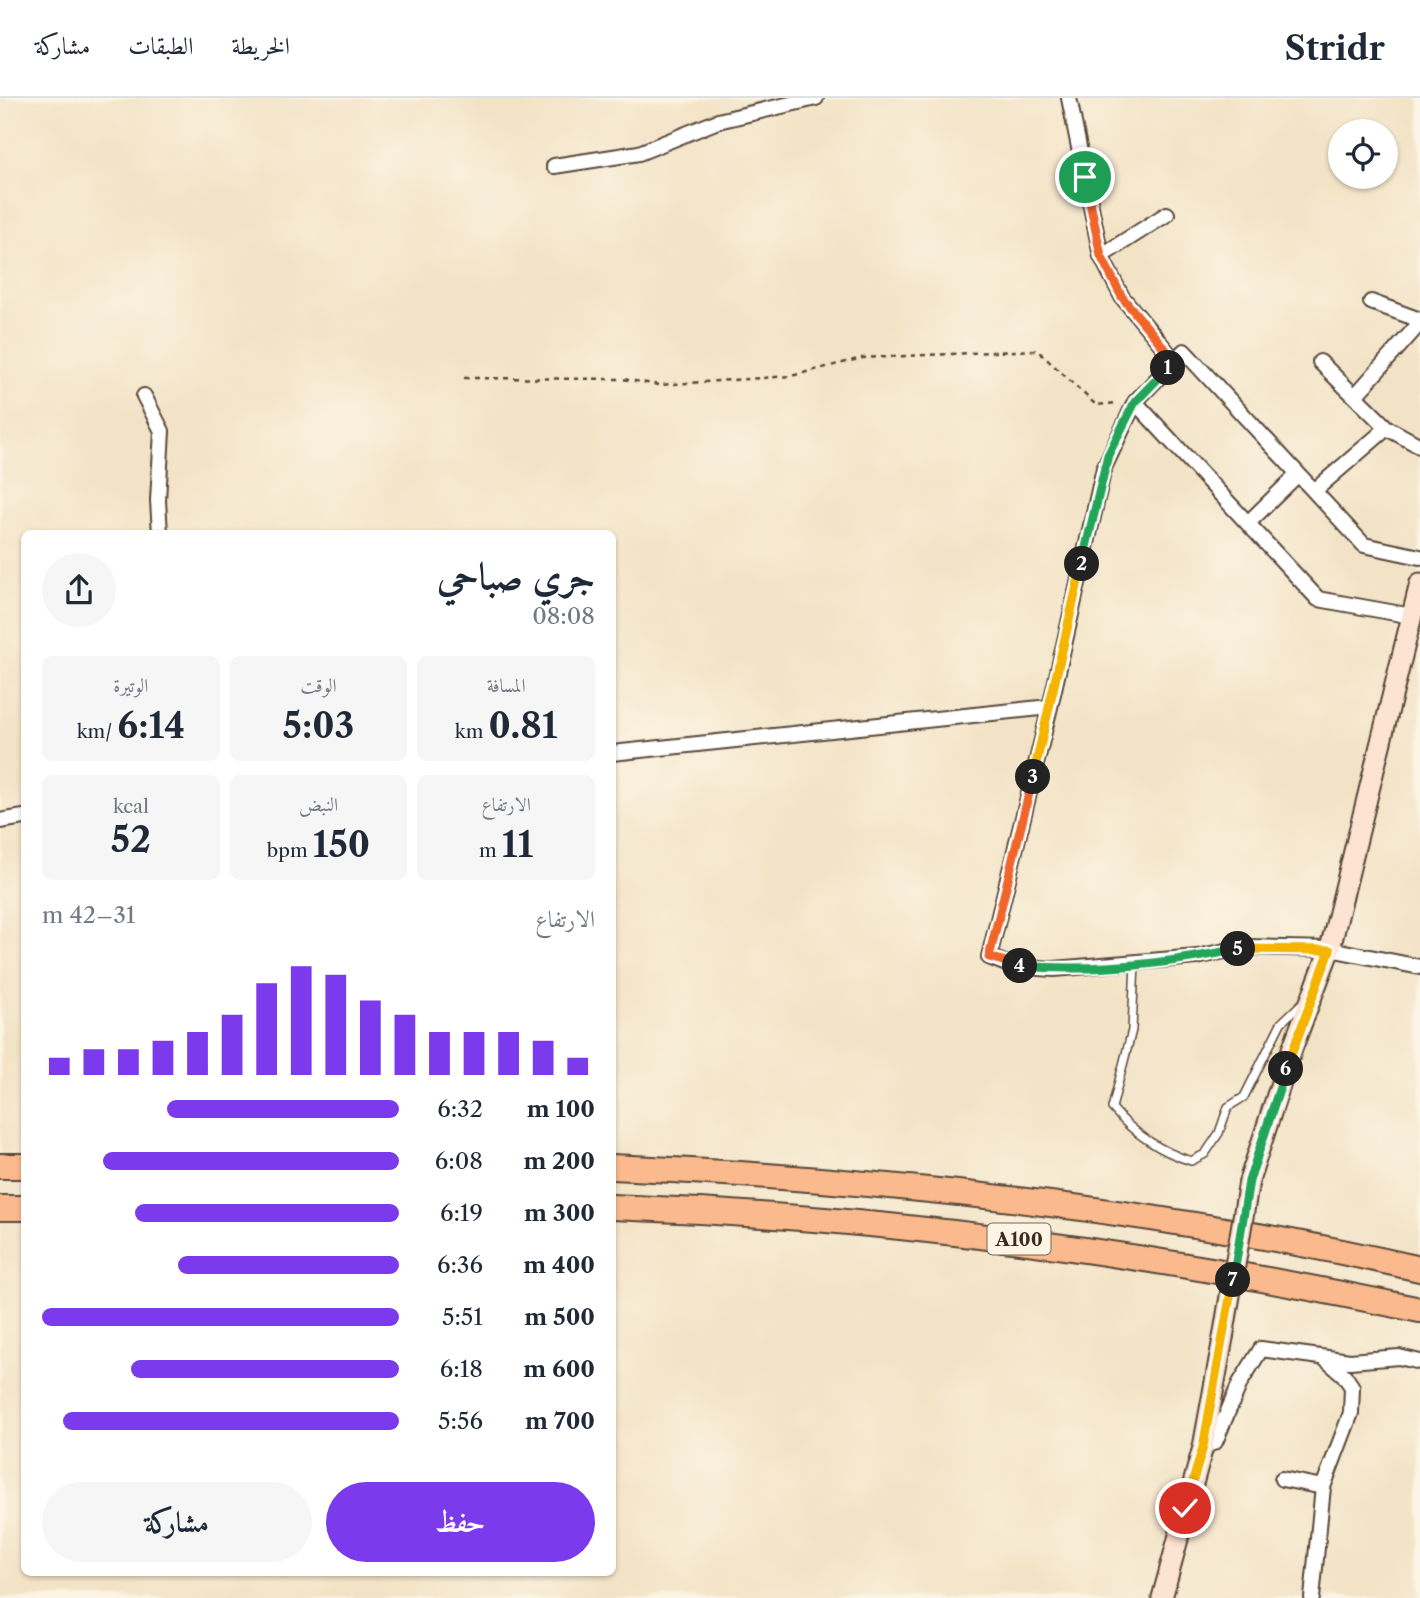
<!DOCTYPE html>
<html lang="ar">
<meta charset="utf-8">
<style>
:root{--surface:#fff;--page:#f6f6f7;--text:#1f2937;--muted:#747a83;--line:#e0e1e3;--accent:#7c3aed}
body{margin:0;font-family:"Libre Caslon Text",Amiri,serif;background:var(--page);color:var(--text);direction:rtl;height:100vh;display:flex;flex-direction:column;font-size:26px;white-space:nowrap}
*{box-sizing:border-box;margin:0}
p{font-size:23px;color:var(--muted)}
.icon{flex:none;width:38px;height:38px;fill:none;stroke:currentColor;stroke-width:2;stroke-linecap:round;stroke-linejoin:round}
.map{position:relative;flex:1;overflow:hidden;direction:ltr}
.details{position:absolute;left:21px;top:432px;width:595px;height:1046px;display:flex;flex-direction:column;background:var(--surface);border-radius:10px;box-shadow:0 2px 5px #0004;direction:rtl}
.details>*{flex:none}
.fabs{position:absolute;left:1328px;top:21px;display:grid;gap:14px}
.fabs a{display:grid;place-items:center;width:70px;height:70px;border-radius:50%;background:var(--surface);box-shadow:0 2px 5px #0004;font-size:35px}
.pin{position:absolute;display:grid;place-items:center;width:60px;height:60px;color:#fff;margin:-30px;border:4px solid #fff;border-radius:50%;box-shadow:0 2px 7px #0007}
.km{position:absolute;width:35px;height:35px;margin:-18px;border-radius:50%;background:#222;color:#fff;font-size:19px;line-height:35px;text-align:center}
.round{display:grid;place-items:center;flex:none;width:74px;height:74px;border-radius:37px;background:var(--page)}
.headline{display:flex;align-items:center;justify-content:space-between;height:119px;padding:0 21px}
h1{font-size:38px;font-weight:700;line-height:52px}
.stats{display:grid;grid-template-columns:repeat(3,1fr);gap:10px;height:119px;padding:7px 21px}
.stats div{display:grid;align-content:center;border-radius:10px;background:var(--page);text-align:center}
.stats b{font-size:35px;font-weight:700}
.stats small{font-size:19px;font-weight:400}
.stats p{font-size:19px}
.chart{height:196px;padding:14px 21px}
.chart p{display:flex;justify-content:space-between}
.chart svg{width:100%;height:126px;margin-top:7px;stroke:var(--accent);stroke-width:6}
.action{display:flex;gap:14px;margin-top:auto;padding:14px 21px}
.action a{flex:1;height:80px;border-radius:42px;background:var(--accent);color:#fff;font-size:28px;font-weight:700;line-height:80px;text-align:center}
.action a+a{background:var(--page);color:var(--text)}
ul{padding:0 21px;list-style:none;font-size:23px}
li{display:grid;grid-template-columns:112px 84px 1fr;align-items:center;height:52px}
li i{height:18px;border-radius:9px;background:var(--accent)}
header{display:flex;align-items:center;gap:42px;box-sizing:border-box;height:98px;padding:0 35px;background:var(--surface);border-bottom:2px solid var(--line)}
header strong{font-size:33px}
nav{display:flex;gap:38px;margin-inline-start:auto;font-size:24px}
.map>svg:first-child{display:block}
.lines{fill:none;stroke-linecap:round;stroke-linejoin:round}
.lane-casing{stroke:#574637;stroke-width:10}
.street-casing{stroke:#574637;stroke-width:18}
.secondary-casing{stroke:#574637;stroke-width:23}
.highway-casing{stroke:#574637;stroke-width:28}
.path{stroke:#574637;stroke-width:2.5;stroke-dasharray:5 5;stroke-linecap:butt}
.lane{stroke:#fff;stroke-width:7}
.street{stroke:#fff;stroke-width:14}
.secondary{stroke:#fde3d1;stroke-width:19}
.highway{stroke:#fbba8d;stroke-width:24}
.secondary-bridge-casing{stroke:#574637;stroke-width:23;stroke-linecap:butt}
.secondary-bridge{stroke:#fde3d1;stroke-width:19}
.split-1-casing{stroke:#fff;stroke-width:14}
.split-2-casing{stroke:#fff;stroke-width:14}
.split-3-casing{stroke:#fff;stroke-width:14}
.split-4-casing{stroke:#fff;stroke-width:14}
.split-5-casing{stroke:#fff;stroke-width:14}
.split-6-casing{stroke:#fff;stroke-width:14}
.split-7-casing{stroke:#fff;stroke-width:14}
.split-8-casing{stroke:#fff;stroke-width:14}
.split-1{stroke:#f0652b;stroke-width:9}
.split-2{stroke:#22a559;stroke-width:9}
.split-3{stroke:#f5b400;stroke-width:9}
.split-4{stroke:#f0652b;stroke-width:9}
.split-5{stroke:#22a559;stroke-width:9}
.split-6{stroke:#f5b400;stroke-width:9}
.split-7{stroke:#22a559;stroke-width:9}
.split-8{stroke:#f5b400;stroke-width:9}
.labels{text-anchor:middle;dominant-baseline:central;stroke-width:5;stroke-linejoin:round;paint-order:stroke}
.shield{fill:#fcf5e5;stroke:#75675a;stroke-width:2}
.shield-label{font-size:19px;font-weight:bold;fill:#3b2a1e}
</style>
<header>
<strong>Stridr</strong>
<nav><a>الخريطة</a><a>الطبقات</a><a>مشاركة</a></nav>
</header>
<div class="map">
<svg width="1420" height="1500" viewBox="0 0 1420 1500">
<rect width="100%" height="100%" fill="#fcf5e5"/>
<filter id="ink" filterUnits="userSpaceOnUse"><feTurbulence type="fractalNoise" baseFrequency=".0143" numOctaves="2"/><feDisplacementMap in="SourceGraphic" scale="14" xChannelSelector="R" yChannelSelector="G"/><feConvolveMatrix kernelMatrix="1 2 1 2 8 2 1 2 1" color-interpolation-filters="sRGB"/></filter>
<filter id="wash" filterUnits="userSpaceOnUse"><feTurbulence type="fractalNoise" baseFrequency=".00686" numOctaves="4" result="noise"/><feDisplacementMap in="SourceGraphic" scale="28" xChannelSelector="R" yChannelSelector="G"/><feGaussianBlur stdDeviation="1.57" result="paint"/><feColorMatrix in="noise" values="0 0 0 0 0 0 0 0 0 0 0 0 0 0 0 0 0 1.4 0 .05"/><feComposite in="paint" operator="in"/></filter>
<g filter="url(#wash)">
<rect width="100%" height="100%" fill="#f3e3c6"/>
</g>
<g filter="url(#ink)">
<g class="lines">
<g class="lane-casing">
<path id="lane" d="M1135,865L1132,932L1112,1010C1134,1036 1159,1053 1191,1063L1205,1056L1219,1035L1228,1009L1244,999L1281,925L1302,905"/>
</g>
<g class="street-casing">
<path id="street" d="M1069,0L1101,158L1122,199L1175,263
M554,68L639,55L718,23L816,0
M1101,158L1167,116
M1371,204L1420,222
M1320,264L1387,330L1420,348
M144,298L162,333L158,402L160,436
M1355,298L1420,225
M1314,393L1387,330
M1248,425L1298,376
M1412,518L1318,501L1135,304L1184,253L1364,447L1420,459
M1050,609L1104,370L1135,304
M612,655L1050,609L989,859L1012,868L1054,871L1197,859L1244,849L1330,851L1420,869
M0,723L24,719
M1203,1349L1215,1344L1240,1285L1261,1251L1350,1263L1399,1259L1420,1264
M1282,1381L1323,1389
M1312,1500L1323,1389L1351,1315L1352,1289L1344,1277L1324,1260"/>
</g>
<g class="secondary-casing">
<path id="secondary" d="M1249,1083L1292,951L1330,851L1420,485
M1162,1500L1203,1349L1223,1240"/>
</g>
<g class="highway-casing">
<path id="highway" d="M0,1068H24
M612,1069C884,1081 1155,1110 1420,1171
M612,1109C889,1119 1150,1155 1420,1212
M0,1110H24"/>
</g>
<path class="path" d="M464,280L623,281L659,287L791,278L862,260L1037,252L1096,307L1118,305"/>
<use href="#lane" class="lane"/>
<use href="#street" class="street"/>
<use href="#secondary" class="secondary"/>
<use href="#highway" class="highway"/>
<g class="secondary-bridge-casing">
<path id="secondary-bridge" d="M1223,1240L1249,1083"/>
</g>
<use href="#secondary-bridge" class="secondary-bridge"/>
</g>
</g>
<g class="lines" filter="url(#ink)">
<g class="split-1-casing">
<path id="split-1" d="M1085,79L1101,158L1122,199L1175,263L1168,270"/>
</g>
<g class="split-2-casing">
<path id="split-2" d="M1082,466L1108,357L1135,304L1168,270"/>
</g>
<g class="split-3-casing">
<path id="split-3" d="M1033,679L1082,466"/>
</g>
<g class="split-4-casing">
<path id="split-4" d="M1020,868L989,859L1033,679"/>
</g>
<g class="split-5-casing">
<path id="split-5" d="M1020,868C1091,874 1168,866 1238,851"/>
</g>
<g class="split-6-casing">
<path id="split-6" d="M1238,851L1330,852L1286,971"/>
</g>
<g class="split-7-casing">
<path id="split-7" d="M1233,1182L1249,1083L1286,971"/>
</g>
<g class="split-8-casing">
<path id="split-8" d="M1185,1410L1203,1349L1233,1182"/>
</g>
<use href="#split-1" class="split-1"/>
<use href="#split-2" class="split-2"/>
<use href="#split-3" class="split-3"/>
<use href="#split-4" class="split-4"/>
<use href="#split-5" class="split-5"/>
<use href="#split-6" class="split-6"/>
<use href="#split-7" class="split-7"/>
<use href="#split-8" class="split-8"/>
</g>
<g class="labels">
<rect class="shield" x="987.5" y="1125.5" width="63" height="31" rx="5"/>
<g class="shield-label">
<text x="1019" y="1141">A100</text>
</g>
</g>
</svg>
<div class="fabs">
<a><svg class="icon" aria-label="locate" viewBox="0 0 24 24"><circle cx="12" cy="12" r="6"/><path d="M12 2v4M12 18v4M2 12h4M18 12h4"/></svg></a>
</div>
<div class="pin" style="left:1085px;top:79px;background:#1e9e55"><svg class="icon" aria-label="arrive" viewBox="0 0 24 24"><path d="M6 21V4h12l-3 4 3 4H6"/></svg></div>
<div class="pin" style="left:1185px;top:1410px;background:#d93025"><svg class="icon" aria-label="check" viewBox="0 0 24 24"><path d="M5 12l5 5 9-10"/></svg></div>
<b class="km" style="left:1168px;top:270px">1</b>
<b class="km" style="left:1082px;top:466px">2</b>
<b class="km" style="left:1033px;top:679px">3</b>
<b class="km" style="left:1020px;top:868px">4</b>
<b class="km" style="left:1238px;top:851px">5</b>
<b class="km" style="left:1286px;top:971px">6</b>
<b class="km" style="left:1233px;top:1182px">7</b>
<section class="details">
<div class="headline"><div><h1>جري صباحي</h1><p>08:08</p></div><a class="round"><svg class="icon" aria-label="share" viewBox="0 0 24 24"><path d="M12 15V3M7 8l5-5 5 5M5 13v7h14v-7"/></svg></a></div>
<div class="stats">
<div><p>المسافة</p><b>0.81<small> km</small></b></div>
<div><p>الوقت</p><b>5:03</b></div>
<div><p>الوتيرة</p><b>6:14<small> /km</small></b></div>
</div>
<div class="stats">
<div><p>الارتفاع</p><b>11<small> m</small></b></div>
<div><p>النبض</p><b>150<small> bpm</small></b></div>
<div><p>kcal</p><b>52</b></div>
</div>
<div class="chart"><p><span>الارتفاع</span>31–42 m</p>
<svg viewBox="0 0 160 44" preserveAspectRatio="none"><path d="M5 44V38M15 44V35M25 44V35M35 44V32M45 44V29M55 44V23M65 44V12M75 44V6M85 44V9M95 44V18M105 44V23M115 44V29M125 44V29M135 44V29M145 44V32M155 44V38"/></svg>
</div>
<ul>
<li><b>100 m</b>6:32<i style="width:65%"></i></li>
<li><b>200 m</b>6:08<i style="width:83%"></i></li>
<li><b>300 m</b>6:19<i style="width:74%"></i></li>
<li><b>400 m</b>6:36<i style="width:62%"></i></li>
<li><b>500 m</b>5:51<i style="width:100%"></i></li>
<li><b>600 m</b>6:18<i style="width:75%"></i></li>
<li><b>700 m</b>5:56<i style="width:94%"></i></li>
</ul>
<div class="action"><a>حفظ</a><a>مشاركة</a></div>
</section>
</div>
